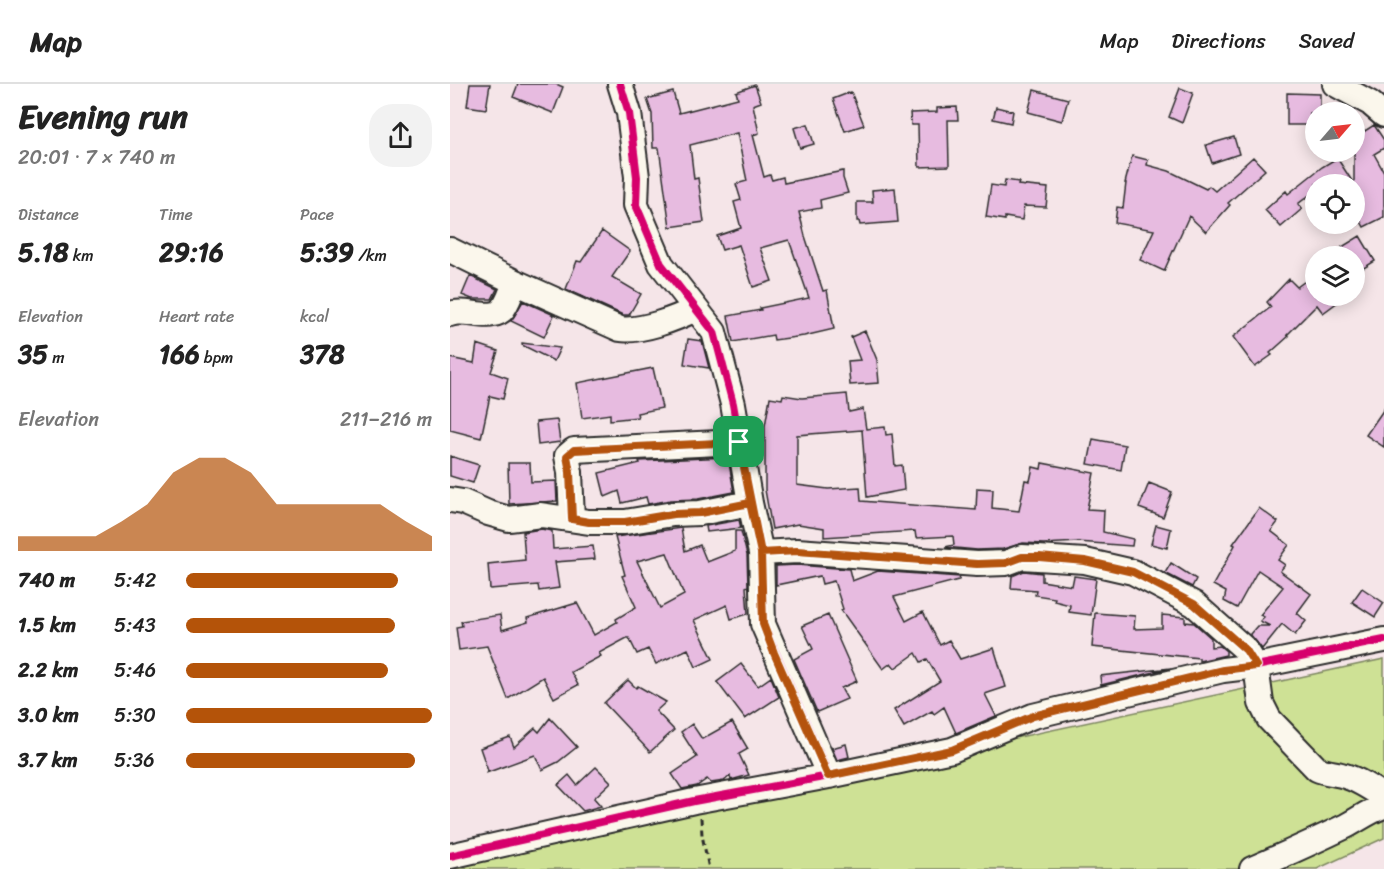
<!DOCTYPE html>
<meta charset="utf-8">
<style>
:root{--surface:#fff;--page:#f2f2f2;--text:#222;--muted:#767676;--line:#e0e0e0;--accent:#b45309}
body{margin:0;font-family:Sriracha,sans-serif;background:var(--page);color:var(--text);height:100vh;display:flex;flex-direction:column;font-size:22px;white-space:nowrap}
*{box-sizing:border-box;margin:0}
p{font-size:20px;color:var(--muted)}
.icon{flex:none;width:33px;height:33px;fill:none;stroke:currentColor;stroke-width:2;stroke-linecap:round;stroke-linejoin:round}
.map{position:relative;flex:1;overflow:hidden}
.sheet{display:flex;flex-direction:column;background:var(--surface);width:450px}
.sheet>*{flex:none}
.needle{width:39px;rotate:62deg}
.fabs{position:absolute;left:855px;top:18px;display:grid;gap:12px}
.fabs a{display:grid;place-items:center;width:60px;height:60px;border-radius:50%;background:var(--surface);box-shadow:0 3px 15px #0003;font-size:30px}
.pin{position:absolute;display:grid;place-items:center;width:51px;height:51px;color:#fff;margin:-26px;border-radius:12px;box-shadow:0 3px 9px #0006}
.round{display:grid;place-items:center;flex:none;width:63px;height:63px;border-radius:24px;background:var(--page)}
.overview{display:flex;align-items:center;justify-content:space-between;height:102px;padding:0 18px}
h1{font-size:33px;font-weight:800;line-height:45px}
.figures{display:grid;grid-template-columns:repeat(3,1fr);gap:9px;height:102px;padding:6px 18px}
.figures div{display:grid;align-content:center}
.figures b{font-size:26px;font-weight:800}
.figures small{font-size:16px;font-weight:400}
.figures p{font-size:16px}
.chart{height:168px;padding:12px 18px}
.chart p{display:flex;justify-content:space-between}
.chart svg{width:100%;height:108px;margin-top:6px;fill:var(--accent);opacity:.7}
ul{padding:0 18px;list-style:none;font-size:20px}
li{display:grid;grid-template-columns:96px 72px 1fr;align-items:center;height:45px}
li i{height:15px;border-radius:8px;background:var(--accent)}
header{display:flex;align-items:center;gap:36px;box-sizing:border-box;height:84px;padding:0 30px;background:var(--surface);border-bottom:2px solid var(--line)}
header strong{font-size:28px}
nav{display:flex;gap:33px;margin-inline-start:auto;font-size:21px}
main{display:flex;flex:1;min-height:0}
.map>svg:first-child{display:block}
.green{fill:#cee195;stroke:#7c8660;stroke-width:1.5}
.building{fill:#e7bbe0;stroke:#2b2b2b;stroke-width:1.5;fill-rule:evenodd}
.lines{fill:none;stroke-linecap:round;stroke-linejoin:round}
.minor-casing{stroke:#2b2b2b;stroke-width:28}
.path{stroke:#2b2b2b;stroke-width:3;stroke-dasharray:6 4.5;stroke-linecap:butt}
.minor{stroke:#fbf7ec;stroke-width:24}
.cycleway-casing{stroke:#fbf7ec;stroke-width:11}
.cycleway{stroke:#d6006c;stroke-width:8}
.route-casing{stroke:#fff;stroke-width:12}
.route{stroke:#b45309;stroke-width:8}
</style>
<header>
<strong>Map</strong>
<nav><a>Map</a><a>Directions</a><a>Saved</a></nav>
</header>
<main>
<section class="sheet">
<div class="overview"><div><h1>Evening run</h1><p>20:01 · 7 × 740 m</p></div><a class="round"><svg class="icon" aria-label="share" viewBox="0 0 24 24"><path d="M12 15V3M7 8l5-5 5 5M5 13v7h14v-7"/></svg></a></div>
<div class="figures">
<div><p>Distance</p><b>5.18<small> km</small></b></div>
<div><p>Time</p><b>29:16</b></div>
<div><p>Pace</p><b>5:39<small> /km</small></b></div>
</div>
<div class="figures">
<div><p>Elevation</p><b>35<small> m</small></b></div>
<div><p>Heart rate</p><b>166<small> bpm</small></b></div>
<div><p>kcal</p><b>378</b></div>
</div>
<div class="chart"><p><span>Elevation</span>211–216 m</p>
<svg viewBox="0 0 160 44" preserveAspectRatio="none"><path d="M0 44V38L10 38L20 38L30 38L40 32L50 25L60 12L70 6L80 6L90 12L100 25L110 25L120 25L130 25L140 25L150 32L160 38V44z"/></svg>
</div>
<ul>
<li><b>740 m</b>5:42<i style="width:86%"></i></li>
<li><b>1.5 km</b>5:43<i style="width:85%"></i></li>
<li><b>2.2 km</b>5:46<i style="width:82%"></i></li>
<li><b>3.0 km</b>5:30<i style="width:100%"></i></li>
<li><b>3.7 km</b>5:36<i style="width:93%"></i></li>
</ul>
</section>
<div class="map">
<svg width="934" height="785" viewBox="0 0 934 785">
<rect width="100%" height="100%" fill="#f5e5e8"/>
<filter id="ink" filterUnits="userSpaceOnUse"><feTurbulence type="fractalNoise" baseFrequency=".0167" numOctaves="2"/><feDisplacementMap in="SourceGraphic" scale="12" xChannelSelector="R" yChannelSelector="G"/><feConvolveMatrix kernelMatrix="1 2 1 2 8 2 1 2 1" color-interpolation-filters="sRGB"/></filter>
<g filter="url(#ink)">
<path class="green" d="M934,575V754L867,785H0V775Z"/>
<path class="building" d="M20,0H40L36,25L17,22Z
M68,0H106L113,3L103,29L63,13Z
M305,1L311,18L303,21L309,49L303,51L314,93L320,91L322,96L333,93L334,99L393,87V94L398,109L370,116L371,124L349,128L355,152L373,207L377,206L384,245L354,252L324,256L323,251L283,258L278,232L311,226L310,224L359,214L339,156L310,164L322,197L303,203L289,161L272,166L267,152L291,144L284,118L291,116L286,100L297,97L287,49L240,61L244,95L248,94L254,138L220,143L209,64H203L202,30L197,15L223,8L229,29L288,14L286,8Z
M730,4L743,9L732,39L719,33Z
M584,6L618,15L612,37L578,28Z
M401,8L414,41L395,47L383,15Z
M837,9L870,10V28L860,29V41H837Z
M507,23L508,36H498L499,82L469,83L468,41H461L460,29L487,28V24Z
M546,23L563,27L561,39L543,35Z
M358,40L364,60L350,64L344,44Z
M924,41L934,56V64L924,70L934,88V133L914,143L904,125V54Z
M784,53L789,70L762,79L756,61Z
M682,72L698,76L697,81L719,87L756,105L759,102L765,107L803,73L815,86L778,119L780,121L756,148L739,132L714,187L690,176L704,146L665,139L667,123L673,124L676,99H675Z
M887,74L904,100H866V106L848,120L852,125L831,143L815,126L836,107L838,110L872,83Z
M555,96L569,98L568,101L598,104L596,123L574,122L572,136L555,133V136L536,133L541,101L554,103Z
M445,104L448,138L410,141L409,137H407V118H423L422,106Z
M152,147L180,167L162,193L191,210L179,231H173L116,205L127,177L131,178Z
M910,152L925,177L909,187L904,179V172H897L892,163Z
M866,189V212H896L873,229L867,221L837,251L839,252L820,269L822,271L805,283L783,253L821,223L817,218L839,195L847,203Z
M20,192L47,205L42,215H22L12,211Z
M73,217L104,231L94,253L61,237Z
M415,247L427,276L429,299L400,301L398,277L410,276L401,253Z
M238,255L252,257L259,284L234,280Z
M72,259L110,264L104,277L72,261Z
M27,260L48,267L41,288L58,294L53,315L40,312L31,354L0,346V274L24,279Z
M203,284L212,324L187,329L188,333L160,336V330L132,334L127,299Z
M397,310L399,328L413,325L416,345L435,343L436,351L442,350L445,382L452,381L454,406L417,413L412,346L347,351V401L378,405L410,403L411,417L526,426L527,404L543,405L542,424L569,427L575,396L580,397L583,383L591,385L592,379L644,389L637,425L654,426L653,448L683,455L682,462L628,458L594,460L573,459L553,465L527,466L495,463L504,461L503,452L466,454L465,447L374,453V444L348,440L322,445L315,406V342L320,313L332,315L333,311L352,314Z
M934,325V363L916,351Z
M107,336L110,358L88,361L86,338Z
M643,355L675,361L671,386L638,380Z
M0,372L29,381L23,399L0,392Z
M278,373L284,408L248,415L221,416L198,420L196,413L172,419L169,407L155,413L149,389L190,379L189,377Z
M58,379H80L81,398L106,397L107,417L59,420Z
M699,399L722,408L713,433L689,424Z
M809,424L828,438L821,447L839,461L828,476L835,481L830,487L861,510L847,529L856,537L845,551L832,540L812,565L800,550L807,542H820L810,537L814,533L810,531L833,503L808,486L787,524L774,517L776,508L763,501L785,461L783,460Z
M289,436L291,444L257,448L256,442Z
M706,441L721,445L717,464L701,460Z
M231,444L235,467L250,461L257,478L285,467V447H291L297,471L298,502L296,503L298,530L281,535L277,521L244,536L263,575L246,583L238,565L206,580L198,565L187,570L179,554H177L149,569L151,572L121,588L128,601L104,614L93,593L58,615L37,562L9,566L6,543L12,542L11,537L50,531L52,546L78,538L77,534L127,519L144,551L167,538L166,535L186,523L172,492L175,491L165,453ZM217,469L234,511L210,524L187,477Z
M91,445L102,447L103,465L143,462L145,475L105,478L109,504L89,507L88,501L40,505L38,480L75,476L73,448Z
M721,479L746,495L742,503L715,489Z
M347,481L399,485L402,497L428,487L510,493L509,496L444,513L456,537L473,528L490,561L499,556L510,575L544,564L556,603L535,610L546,632L506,649L494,623L484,630L482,627L454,643L444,626L490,597L477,575L471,578L466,569L445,584L441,579L433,585L391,526L393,525L384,497L372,500L370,492L326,501V482Z
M574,487L592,489V497L622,502L624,492L646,495L641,531L619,528L620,521L604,517L605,514L585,511L586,506L561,504L562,492Z
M912,504L934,519L925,533L902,518Z
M645,529L685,532L684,545L712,544V531L735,533V538L744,539L761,554V563L770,562L776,567V571L749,577V574L642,563Z
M378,531L407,597L391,604L397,615L367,628L344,575L363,565L352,542Z
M291,580L308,602L321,593L329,613L295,635L267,598Z
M721,584L651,601L650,592Z
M178,596L186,604L188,602L216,618L206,627L224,646L200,668L154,619Z
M100,634L127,663L108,678L92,686L85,671L36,689L38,687L30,664L60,653L64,663L85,644L89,648Z
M282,638L298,665L289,670L299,691L281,696L280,692L274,697L261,699L257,695L247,702L232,705L222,690L247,673L231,648L242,640L252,655Z
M396,660L399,673L387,676L382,664Z
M146,683L161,698L144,714L151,722L133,727L108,701L119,691L127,701Z"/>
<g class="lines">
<g class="minor-casing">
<path id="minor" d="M170,0L179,29L187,93L186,121L211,180L264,248L283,320L300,419L311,469L313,540L379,692
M885,0L920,19L934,31
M0,166L65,198L170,245C190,248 226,235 245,225
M0,230C15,224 43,238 53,225C58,218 62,207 65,198
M0,416L13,418L38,429L59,435L91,431L139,438H175L223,430L250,429L300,419
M122,435L120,388L117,372L124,366L289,358
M311,469L347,467L527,480L556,479L572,473L635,477L683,488L744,520L796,566L806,582L811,619L819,635L867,685C876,689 886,689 895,692C909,696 922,705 934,713
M0,772L244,717L379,692L502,666L583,632L773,586L806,582L934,556
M802,785C834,771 865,757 896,742C909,735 921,726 934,722"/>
</g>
<path class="path" d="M251,734L252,751L259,785"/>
<use href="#minor" class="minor"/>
<g class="cycleway-casing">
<path id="cycleway" d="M170,0L179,29L187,93L186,121L211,180L264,248L283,320L300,419L311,469L313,540L379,692
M0,772L244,717L379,692L502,666L583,632L773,586L806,582L934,556"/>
</g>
<use href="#cycleway" class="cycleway"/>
</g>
</g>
<g class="lines" filter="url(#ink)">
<g class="route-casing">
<path id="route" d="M289,358L124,366L117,372L120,388L122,435L139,438H175L223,430L250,429L300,419L311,469L347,467L527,480L556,479L572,473H589L635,477L683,488L744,520L796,566L806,582L773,586L583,632L502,666L378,692L324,569L313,540L311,469L289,358"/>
</g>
<use href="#route" class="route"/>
</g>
</svg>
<div class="fabs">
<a><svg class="needle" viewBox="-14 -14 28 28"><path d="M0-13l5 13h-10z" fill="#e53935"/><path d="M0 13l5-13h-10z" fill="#767676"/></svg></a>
<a><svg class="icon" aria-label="locate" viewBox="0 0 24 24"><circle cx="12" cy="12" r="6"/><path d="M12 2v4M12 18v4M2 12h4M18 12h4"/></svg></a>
<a><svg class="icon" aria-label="layers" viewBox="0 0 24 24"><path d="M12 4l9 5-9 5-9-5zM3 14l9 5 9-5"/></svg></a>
</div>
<div class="pin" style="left:289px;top:358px;background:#1e9e55"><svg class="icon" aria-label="arrive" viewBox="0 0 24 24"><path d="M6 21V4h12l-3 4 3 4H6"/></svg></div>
</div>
</main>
